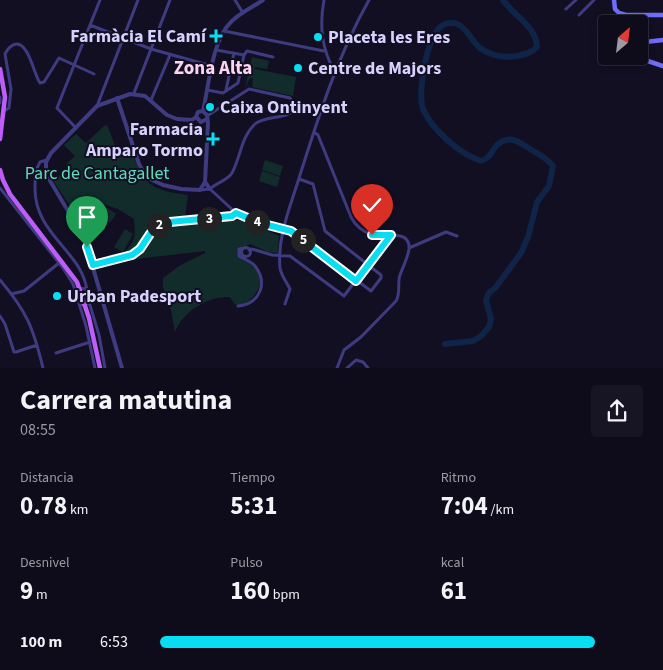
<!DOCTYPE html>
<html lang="es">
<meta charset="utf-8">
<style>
:root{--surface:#0e0b1a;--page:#171423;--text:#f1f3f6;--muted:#9b9ba2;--line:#2e2b39;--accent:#09ddf2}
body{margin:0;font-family:"Source Sans 3",sans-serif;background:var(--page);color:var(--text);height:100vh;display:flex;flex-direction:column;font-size:19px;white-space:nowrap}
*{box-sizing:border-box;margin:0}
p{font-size:16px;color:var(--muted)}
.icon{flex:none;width:28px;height:28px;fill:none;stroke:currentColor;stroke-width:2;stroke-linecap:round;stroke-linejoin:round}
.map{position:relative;height:368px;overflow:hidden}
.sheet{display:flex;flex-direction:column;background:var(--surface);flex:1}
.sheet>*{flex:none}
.needle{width:32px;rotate:28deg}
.tools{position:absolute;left:598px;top:15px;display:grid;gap:10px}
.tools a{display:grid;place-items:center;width:50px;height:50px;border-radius:5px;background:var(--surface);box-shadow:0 2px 8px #0003,0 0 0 1px var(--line);font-size:25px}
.pin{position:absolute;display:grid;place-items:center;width:42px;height:42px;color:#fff;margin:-51px -21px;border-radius:50% 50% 50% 0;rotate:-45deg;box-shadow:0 0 5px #0007}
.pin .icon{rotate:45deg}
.km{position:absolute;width:25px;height:25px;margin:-12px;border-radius:50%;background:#222;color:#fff;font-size:14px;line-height:25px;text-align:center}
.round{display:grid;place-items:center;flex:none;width:52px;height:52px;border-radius:5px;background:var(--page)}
.overview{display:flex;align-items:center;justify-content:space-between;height:85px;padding:0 20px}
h1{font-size:28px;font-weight:700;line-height:38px}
.figures{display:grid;grid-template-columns:repeat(3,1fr);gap:8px;height:85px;padding:5px 20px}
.figures div{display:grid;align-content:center}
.figures b{font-size:25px;font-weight:700}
.figures small{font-size:14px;font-weight:400}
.figures p{font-size:14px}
ul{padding:0 20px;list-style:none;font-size:16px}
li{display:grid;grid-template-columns:80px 60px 1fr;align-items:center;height:38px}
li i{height:12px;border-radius:6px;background:var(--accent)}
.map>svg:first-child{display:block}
.green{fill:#122c2b}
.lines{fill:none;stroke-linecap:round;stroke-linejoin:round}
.river{stroke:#0f2446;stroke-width:6}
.minor{stroke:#3e3b80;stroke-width:3}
.tertiary{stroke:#3e3b80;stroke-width:4}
.secondary{stroke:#6f6dfa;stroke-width:4.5}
.primary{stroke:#be5df9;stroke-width:4.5}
.route-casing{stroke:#fff;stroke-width:10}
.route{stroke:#09ddf2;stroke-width:6}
.poi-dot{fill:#09ddf2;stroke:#120f23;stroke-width:2}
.labels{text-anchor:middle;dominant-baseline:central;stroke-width:4;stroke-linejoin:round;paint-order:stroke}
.poi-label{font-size:18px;font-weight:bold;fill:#d7d2fd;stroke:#120f23;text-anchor:start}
.park-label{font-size:18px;fill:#60dbbb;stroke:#120f23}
.neighbourhood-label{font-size:19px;font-weight:bold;fill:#fdd4ef;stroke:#120f23}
</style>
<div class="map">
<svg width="663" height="368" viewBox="0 0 663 368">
<rect width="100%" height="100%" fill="#120f23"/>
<path class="green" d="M252,57L269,61L267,69L255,67V69L296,77L293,96L252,87L253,79L250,78L245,88Z
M107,125L118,153L131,148C142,184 150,190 188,195L184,225L243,220L279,236L278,253L268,252L250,244L240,249V255C257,268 270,280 251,299C248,302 242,306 237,305C234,305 232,300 230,297C208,296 183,311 175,332L171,310L163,287V278L179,266L205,253V251L136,259L131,252L122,255C135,241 136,239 134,219L118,209L100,203L116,214L110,223L93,212L98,203L97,202H84L72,209L52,179L66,172V164L75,156L64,145L76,134L86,143L104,126Z
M265,160L283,166L280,176L262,170Z
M262,171L280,177L277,187L259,181Z
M125,229L133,234L123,252L114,247Z"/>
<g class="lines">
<path class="river" d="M445,344L473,341L481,336L489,327L491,319L486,301L488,294L496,287L521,253L528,237L537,202L549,186L553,166C547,158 540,155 532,150C520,143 510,133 497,145C491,151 491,158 481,161C460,154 432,130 423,109C417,93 427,30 445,24C464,18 469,39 480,48C491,56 504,58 517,56C525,54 531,53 537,47C536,26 514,16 503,0"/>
<path class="minor" d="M235,0L243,13
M324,0C319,27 322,49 335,73
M566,9L576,0
M579,15L594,0
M90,25L151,49L212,66
M224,31L324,51
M216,50L244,55
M244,55L247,51L273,57
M207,90L223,93L238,83L244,55
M226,90L234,53
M134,93L170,0
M0,97V103
M151,100L170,55
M97,106L138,0
M4,111L9,108L11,89L5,54C7,50 11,45 16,44C29,43 34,75 40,83L44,82L59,58L94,74
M207,116L249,89L290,98L295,105C293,121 266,114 255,124C241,137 241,156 232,173C228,180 216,183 210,189
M76,128L57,108L100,0
M314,132L318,135L351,217C355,225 363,232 371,234C382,238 411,228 409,249C408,257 403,267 400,275C397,283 401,293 396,301L361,337L344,350L337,368
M47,160L40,162C35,170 35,179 35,189C35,235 83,252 87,291
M0,188L63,268L73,284L86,326L95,368
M210,189L236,213L260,223L291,231L371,291L381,278V275L325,231L313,184L299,179
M200,190L210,189
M241.5 252a4.5 4.5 0 1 1 9 0a4.5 4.5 0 1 1-9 0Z
M409,248L446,232L457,236
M249,250L252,249L272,255L290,256L344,296L390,235
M93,265L132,255L140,249L150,234L160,224L232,216L236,213
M0,280C27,312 33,327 43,368
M79,288L86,289L89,296V302L85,305H82
M11,294L24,291L59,263
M89,302L99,335L105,368
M285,304L290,289C287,283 281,275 280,268C277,236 291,205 300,175C319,115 338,55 369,0
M238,306C259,304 269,284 255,266C252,262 244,259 239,256V249L245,248
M0,316L5,324L14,352H16L37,345
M56,353L90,342
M347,368L356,360L363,362L368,368"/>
<path class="tertiary" d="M117,98L139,164L145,175L152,180L163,185L181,189L200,190L205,182
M203,111C209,85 212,40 231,22C239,13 253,7 263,0
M203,111L207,115L208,123L205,182L210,189
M196,117L201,122L207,119
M122,368L87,247L74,221L46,174V162L51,153L97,106L130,94L145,96L167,115L177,119L192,120L196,117L198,112L203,111"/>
<path class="secondary" d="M614,0L615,9L619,13L626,15H663
M663,40L645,42C639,47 640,55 645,60L663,66"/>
<path class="primary" d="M0,69L5,97L0,139
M0,170L3,180L10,194L77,282L89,318L100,368"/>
</g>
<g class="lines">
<g class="route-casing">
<path id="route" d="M87,247L93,265L132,255L140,249L150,234L160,224L170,222L232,216L236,213L260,223L291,231L356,281L391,235H372"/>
</g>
<use href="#route" class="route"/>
</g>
<g class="poi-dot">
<path d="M213.5 28.5h5v5h5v5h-5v5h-5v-5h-5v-5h5z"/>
<circle cx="318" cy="37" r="5"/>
<circle cx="298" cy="68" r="5"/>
<circle cx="210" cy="107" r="5"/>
<path d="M210.5 131.5h5v5h5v5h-5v5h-5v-5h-5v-5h5z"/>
<circle cx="57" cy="296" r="5"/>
</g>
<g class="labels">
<g class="poi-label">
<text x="206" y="36" text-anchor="end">Farmàcia El Camí</text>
<text x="328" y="37">Placeta les Eres</text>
<text x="308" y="68">Centre de Majors</text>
<text x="220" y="107">Caixa Ontinyent</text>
<text x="203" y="129" text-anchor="end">Farmacia<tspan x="203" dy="21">Amparo Tormo</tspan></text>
<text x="67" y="296">Urban Padesport</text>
</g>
<g class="park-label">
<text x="97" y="173">Parc de Cantagallet</text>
</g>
<g class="neighbourhood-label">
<text x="213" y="68">Zona Alta</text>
</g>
</g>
</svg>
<div class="tools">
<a><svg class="needle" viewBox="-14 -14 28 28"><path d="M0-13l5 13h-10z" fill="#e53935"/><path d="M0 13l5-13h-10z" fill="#9b9ba2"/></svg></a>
</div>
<div class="pin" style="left:87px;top:247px;background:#1e9e55"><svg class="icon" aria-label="arrive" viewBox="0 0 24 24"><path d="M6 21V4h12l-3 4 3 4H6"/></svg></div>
<div class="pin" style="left:372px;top:235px;background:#d93025"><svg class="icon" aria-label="check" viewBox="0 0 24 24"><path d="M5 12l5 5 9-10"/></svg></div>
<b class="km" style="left:159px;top:225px">2</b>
<b class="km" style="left:209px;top:219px">3</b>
<b class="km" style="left:257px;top:222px">4</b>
<b class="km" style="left:303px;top:240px">5</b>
</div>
<section class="sheet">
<div class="overview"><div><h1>Carrera matutina</h1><p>08:55</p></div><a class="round"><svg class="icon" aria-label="share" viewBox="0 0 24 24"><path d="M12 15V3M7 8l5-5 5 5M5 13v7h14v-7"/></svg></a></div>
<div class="figures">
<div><p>Distancia</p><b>0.78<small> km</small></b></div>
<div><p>Tiempo</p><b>5:31</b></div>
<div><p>Ritmo</p><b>7:04<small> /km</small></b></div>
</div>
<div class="figures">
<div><p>Desnivel</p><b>9<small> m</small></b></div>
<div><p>Pulso</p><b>160<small> bpm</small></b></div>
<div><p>kcal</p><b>61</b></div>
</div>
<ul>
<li><b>100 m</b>6:53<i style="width:90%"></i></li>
</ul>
</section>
